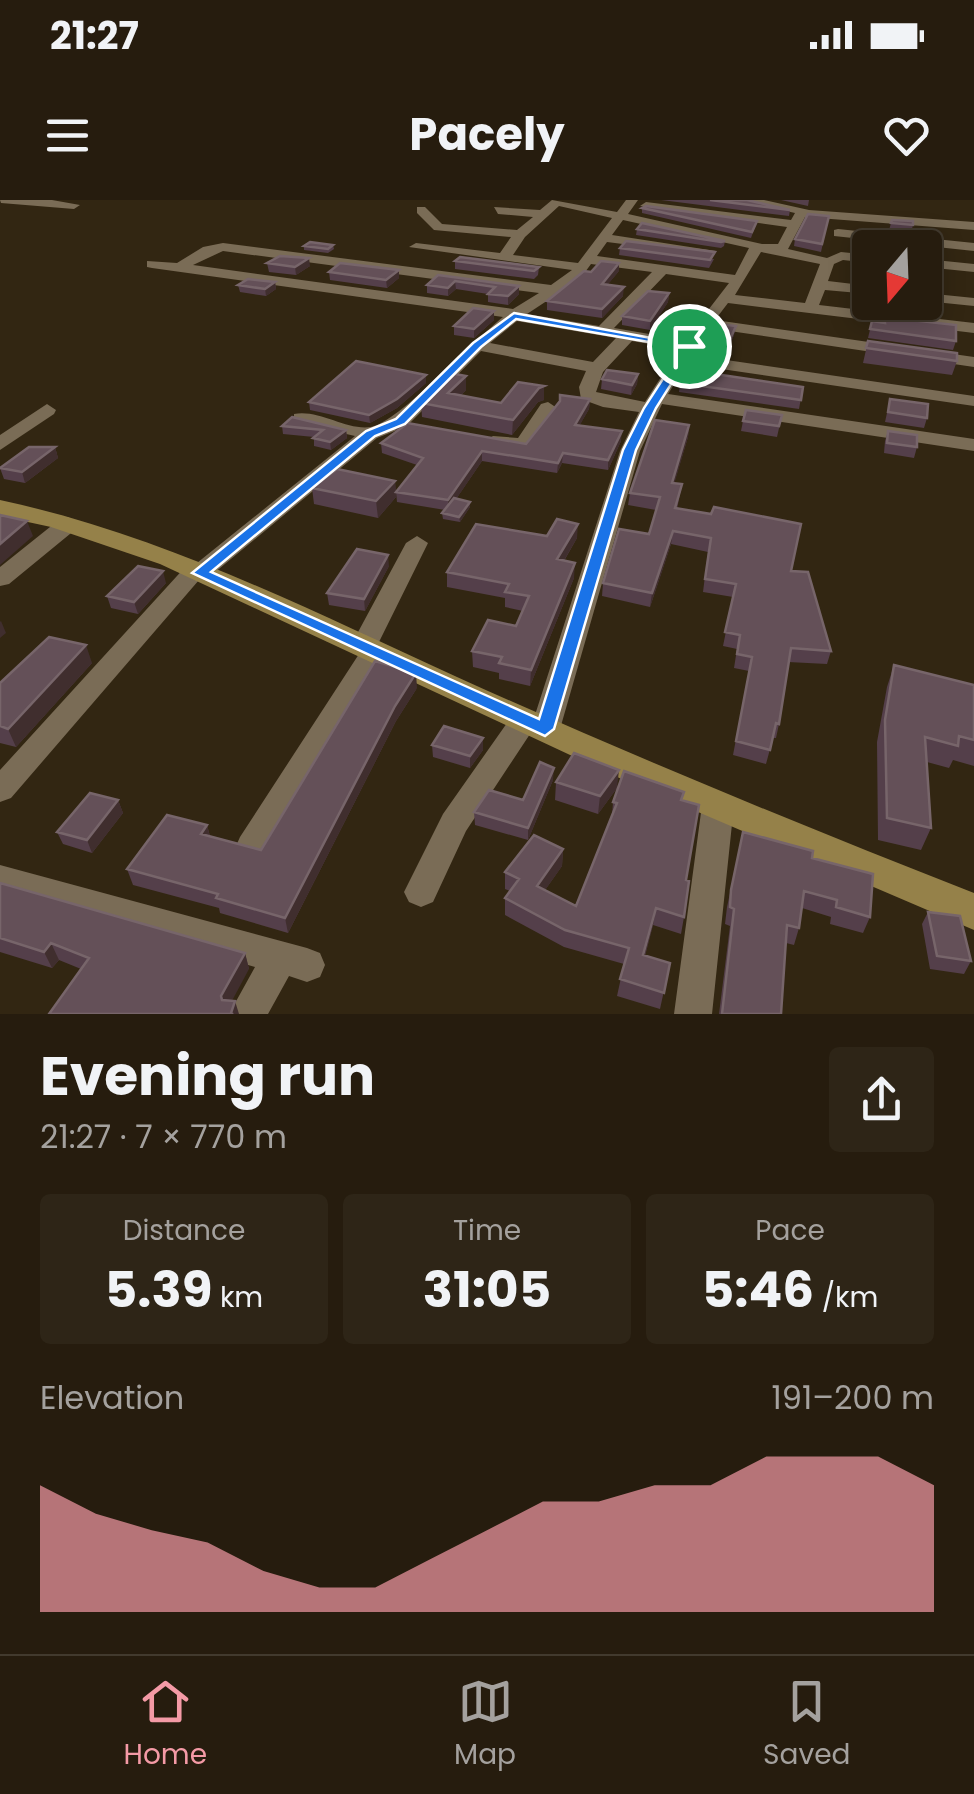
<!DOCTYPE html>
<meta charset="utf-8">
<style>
:root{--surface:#261c0e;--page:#2e2517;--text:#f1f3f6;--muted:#a4a19e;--line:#423a2e;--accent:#f49aa6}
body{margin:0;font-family:Poppins,sans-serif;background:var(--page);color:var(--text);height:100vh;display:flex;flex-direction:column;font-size:38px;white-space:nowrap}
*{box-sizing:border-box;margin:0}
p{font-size:32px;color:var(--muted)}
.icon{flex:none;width:55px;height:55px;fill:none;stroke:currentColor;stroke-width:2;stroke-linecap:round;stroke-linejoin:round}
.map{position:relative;height:814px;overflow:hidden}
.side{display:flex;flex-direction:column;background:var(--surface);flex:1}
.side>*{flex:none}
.needle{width:65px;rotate:199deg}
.buttons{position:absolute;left:852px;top:30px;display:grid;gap:20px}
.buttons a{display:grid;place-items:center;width:90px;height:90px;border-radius:10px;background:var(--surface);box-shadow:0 5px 25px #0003,0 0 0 2px var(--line);font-size:50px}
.pin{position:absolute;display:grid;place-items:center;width:85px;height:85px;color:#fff;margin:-42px;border:5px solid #fff;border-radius:50%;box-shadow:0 2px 10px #0007}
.round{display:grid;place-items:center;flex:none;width:105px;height:105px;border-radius:10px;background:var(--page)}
.summary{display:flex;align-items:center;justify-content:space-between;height:170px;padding:0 40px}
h1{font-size:55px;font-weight:700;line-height:75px}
.figures{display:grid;grid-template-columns:repeat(3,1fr);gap:15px;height:170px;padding:10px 40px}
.figures div{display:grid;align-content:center;border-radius:10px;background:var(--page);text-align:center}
.figures b{font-size:50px;font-weight:700}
.figures small{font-size:28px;font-weight:400}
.figures p{font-size:28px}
.chart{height:280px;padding:20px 40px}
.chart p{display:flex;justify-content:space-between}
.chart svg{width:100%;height:180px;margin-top:10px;fill:var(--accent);opacity:.7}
.status{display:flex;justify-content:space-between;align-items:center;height:70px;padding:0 50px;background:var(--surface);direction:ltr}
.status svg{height:28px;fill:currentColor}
header{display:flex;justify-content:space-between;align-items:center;height:130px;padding:0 40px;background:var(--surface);font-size:45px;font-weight:700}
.tabs{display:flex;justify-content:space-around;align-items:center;height:140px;border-top:2px solid var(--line);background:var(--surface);font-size:28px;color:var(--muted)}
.tabs a{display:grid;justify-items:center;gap:5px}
.tabs .selected{color:var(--accent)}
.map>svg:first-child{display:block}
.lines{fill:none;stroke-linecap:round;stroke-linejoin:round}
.minor{fill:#7a6c56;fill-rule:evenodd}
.major{fill:#958149;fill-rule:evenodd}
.wall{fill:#543f4a}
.shaded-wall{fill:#402e2e}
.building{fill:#645058;stroke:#77656a;stroke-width:2.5}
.route{fill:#1a73e8;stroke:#fff;stroke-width:2.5;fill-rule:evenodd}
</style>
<div class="status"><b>21:27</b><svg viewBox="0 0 49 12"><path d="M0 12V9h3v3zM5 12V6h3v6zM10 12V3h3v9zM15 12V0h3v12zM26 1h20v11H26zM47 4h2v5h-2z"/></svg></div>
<header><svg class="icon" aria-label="menu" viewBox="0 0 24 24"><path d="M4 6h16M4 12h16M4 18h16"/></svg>Pacely<svg class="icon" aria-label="heart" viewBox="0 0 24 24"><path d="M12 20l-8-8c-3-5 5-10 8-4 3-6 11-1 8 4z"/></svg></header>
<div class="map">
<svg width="974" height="814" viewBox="0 0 974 814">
<rect width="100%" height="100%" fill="#322612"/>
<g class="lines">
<path class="minor" d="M0,0H52L80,5L74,9L1,3Z
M552,0L617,12L626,0H638L628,14L762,44H778L787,27L640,6L646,2L791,20L795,13L737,0H764L809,10L974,22V30L805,17L788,49L827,58L841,52L870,55V63L843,60L834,64L828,81L870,86V94L825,90L819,105L974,123V133L728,103L715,120L974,157V167L709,128L692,155L974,196V206L687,164L668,194L974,239V251L662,204L640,251L560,529L555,536L545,539L532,531L466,631L433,702L421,707L409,702L404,692L443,614L514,513L524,510L535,515L620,251L639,212L603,207L581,199L579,187L586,171L481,151L407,226L377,238L208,378L199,380L11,598L0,602V570L187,365L197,363L355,236L294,222V214C319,209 347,231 371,227C399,222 474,140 503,117L152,68L147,67V61L177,63L203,47L223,43L551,85L572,70L409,47L416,43L500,53L511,37L434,30L417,13V7H425L442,24L517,30L533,17L498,14L494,7L540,10ZM559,6L612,18L578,63L513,55L525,37ZM623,20L749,48L735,75L597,56L607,42L709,55L716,51L612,35ZM223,51L539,93L513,109L193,65ZM761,52L820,64L805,103L735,95ZM591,64L652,72L599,126L527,114L580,79ZM666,74L729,83L685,140L614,128ZM517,121L616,138L593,162L490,143ZM632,141L679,149L645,202L596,192L603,172Z
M838,29L974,43V51L834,36V30Z
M925,59L974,64V72L925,67Z
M925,93L974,98V106L925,101Z
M548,202L557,208L530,248H493L483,242L493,236L518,238L541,204Z
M47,204L56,210L54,214L0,250V235Z
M68,317L79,324L76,329L9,384L0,386V367L60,319Z
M417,336L428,343L378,444L387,452L264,655L252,659L240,655L236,646L240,637L359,454L350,447L406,343Z
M718,593L729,596L734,605L712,814H674L702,605L707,596Z
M0,665L307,748L320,753L325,765L320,777L307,782L289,776L268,814H229L255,767L0,693Z"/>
<path class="major" d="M0,300C163,335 307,409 457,477C628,554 800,625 974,693V730L628,582L160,364L51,327L0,316Z"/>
</g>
<path class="wall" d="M661,0H747L790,10L789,16Z
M781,0H809L808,6Z
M642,8L757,21L751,38L642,13Z
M829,16L821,52L794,46L795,39Z
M892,20L913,25L911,33L889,30Z
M637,29L725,41L724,46L721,48L636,35Z
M333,45L334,49L328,53L304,50V46Z
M620,48L714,59L709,68L619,55Z
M455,61L539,67L538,75L534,79L455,69Z
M267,63L310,66L296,75L269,72Z
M619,71L607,85L623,96L602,118L547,110V101Z
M329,72L399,78L387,88L330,80Z
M438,75L519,86V94L508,105L488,102V94L456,89L448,96L427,93V85Z
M275,82L276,89L266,96L240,92L238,85Z
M669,93L668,102L650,130L622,125V116Z
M494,111V120L474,138L454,135V126Z
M884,117L956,141L953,150L868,138L872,121L883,123Z
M734,135L725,156L706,153L707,144Z
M868,141L957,161L952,175L863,163Z
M638,174L637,184L631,195L601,189L602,179Z
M717,174L803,187L799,209L679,192L680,183Z
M466,176V190L460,196L501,203L544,200L538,202L512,235L422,217L421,203Z
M426,183L397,208L370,223L310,210L309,202Z
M560,195L590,199L589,209L579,226L621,241L608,270L562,263L557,273L482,261L456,299L470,302V307L460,322L443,319L442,313L445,310L397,302L396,292L417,265L382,253L381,243L396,232L395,225L526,244L559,202Z
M890,199L927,218L924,228L885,222Z
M782,215L777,237L741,231L743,221Z
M689,225L688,237L674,283L682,284L677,309L791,371L831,451L827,464L788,462L779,524L776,538H773L766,564L733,555L749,471L734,468L737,449L723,446L733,397L703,392L708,352L671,344L650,407L602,396L603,383L649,334L656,310L628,305L630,293Z
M282,226L346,230L347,238L331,250L314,246V237L283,234Z
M888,231L917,247L914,258L884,253L885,241Z
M55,247L58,258L25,283L4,279L0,268Z
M395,281L396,297L378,318L314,304L312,288Z
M547,336L577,338L564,361L574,378L530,486L499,479V473L473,467L472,451L516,426L523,411L505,407V398L447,387V372Z
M389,366L365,411L329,405L327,393Z
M166,383L138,414L111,408L107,396Z
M92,463L16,547L0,543V483Z
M894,465L974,485V566L953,560L949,568L927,562L931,628L921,650L878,640L877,542L887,487Z
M417,488L396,521L288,733L220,713L219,708L133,685L127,669L207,625L210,636L261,650Z
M483,538V550L470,568L433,557L432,545Z
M553,580L528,640L475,625L474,612L523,600Z
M556,582L617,588L598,614L555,600Z
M118,600L123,613L92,653L63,644L57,632Z
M683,600L686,680L684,717L681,734L653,725L645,756L670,763L660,809L617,796L624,764L564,747L505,715V698L510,691L505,689V672L563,649L562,666L545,690L576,706L612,616L613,602Z
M743,632L812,658L870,717L863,733L830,724L831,717L802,708L799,728L794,745L786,743L781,814H719L730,726L725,724L727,707Z
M0,683L245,753L249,769H81L59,760L52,768L0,752Z
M928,712L971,761L964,774L930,769L922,724Z"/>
<path class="shaded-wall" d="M309,58L310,66L296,75L295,67Z
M619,63V71L601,93L602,84Z
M399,70V78L387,88L386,80Z
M455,81L456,89L448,96V88Z
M275,82L276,89L266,96L265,89Z
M519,86V94L508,105V96Z
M624,87L623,96L602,118V109Z
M669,93L668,102L650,130V121Z
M494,111V120L474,138V129Z
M736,126L734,135L725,156L727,146Z
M638,174L637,184L631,195L632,185Z
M426,175V183L397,208L370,223L369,215Z
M466,176V190L448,207V193Z
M544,186V200L538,202L512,235L513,220L539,188Z
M590,199L589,209L574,235L575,225Z
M689,225L688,237L671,295L672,283Z
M346,230L347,238L331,250L330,242Z
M622,231L621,241L608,270V260Z
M55,247L58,258L25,283L22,272Z
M482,251V261L448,311V300Z
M563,253L562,263L557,273L558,263Z
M395,281L396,297L378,318L376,301Z
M470,302V307L460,322L459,317Z
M27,321L33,336L0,365V344Z
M578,324L577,338L556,374L557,359Z
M673,331L671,344L650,407L652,393Z
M388,355L389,366L365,411L364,399Z
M575,363L574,378L530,486L531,470Z
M163,371L166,383L138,414L134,402Z
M1,421L6,433L0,438V422Z
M86,445L92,463L16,547L8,529Z
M416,473L417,488L396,521L288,733L285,718L395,506Z
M483,538V550L470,568V556Z
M554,568L553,580L528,640V628Z
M619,570L617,588L598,614L600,596Z
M118,600L123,613L92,653L87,640Z
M207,625L211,641L201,634Z
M563,649L562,666L536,703L537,686Z
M656,708L653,725L640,772L643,755Z
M51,743L59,760L52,768L44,752Z
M245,753L249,769L226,812L221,796Z
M235,801L239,814H231Z"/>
<path class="building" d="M710,0H747L790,10Z
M646,6L757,21L752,32L642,8Z
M808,14L829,16L822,44L795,39Z
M892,20L913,21V25L891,23Z
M642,23L725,41L721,42L637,29Z
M626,41L715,52L710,60L620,48Z
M310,42L333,45L328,49L304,46Z
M280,56L309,58L295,67L267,63Z
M460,57L539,67L534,71L455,61Z
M601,61L619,63L602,84L624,87L602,109L547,101L584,71L591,72Z
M340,63L399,70L386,80L329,72Z
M438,75L519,86L508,96L488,94L495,87L455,81L448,88L427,85Z
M248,79L275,82L265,89L238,85Z
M648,91L669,93L650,121L622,116Z
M473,108L494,111L474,129L454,126Z
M884,117L956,125V141L870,129L872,121L885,123Z
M718,124L736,126L727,146L707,144Z
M868,141L957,153V161L866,148Z
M694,160L719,164L715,174L803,187L801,200L680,183Z
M356,161L426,175L397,199L369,215L309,202Z
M607,170L638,174L632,185L602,179Z
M450,173L466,176L448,193L501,203L518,182L544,186L539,188L513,220L421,203Z
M560,195L590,199L575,225L622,231L608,260L563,253L558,263L482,251L448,300L396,292L423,258L381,243L404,226L395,225L402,222L526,244L560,201Z
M890,199L928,204L927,218L888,212Z
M746,210L782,215L779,226L743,221Z
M292,217L346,230L330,242L313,238L323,230L282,226Z
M655,220L689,225L672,283L682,284L675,308L711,314L714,307L801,324L791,371L808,372L831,451L791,448L779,524L776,523L770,550L736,541L752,457L737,454L740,435L725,432L736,384L705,379L711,338L673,331L652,393L603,383L619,329L649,334L660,297L630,293Z
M888,231L917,235V247L887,243Z
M29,247H55L22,272L0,268Z
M337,269L395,281L376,301L312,288Z
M454,298L470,302L459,317L442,313Z
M0,315L27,321L0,344Z
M557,319L578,324L557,359L575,363L531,470L499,463L502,457L472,451L488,420L516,426L529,396L505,392L509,384L447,372L476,324L547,336Z
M357,349L388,355L364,399L327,393Z
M138,366L163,371L134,402L107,396Z
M49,437L86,445L8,529L0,526V483Z
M375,461L416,473L395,506L285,718L216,698L218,694L127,669L167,615L207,625L201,634L261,650Z
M894,465L974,485V540L959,536L958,546L925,537L931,628L887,618L885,520Z
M444,526L483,538L470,556L432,545Z
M574,553L619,570L600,596L556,582Z
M540,562L554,568L528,628L474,612L489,590L523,600Z
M624,571L684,592L681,600L699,605L686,680L689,681L684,717L656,708L643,755L670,763L664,793L620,779L629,748L565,730L505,698L519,679L505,672L534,635L563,649L537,686L576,706L617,603L613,602Z
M90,593L118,600L87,640L57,632Z
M743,632L813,651L812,658L873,674L870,717L836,707L837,700L804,691L799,728L787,725L781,814H722L734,709L730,707L731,690Z
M0,683L245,753L221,796L222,800L235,801L231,813L233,814H49L89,758L51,743L44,752L0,738Z
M928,712L960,716L971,761L937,756Z"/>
<path class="route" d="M514,113L695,146L656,208L636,250L554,529L545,536L192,373L366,231L396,219L473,143ZM516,119L683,148L644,208L623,250L539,519L211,372L375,236L405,224L481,147Z"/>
</svg>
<div class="buttons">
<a><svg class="needle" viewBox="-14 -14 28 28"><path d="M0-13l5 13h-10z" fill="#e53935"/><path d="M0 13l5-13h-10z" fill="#a4a19e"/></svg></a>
</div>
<div class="pin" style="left:689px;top:146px;background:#1e9e55"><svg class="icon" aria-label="arrive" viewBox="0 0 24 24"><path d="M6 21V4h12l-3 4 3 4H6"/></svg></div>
</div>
<section class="side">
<div class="summary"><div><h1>Evening run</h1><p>21:27 · 7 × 770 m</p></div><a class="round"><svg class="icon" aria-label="share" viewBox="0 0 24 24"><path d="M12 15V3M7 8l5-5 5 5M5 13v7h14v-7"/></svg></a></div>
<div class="figures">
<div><p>Distance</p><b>5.39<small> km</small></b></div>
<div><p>Time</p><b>31:05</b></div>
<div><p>Pace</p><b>5:46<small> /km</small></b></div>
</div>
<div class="chart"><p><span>Elevation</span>191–200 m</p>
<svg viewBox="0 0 160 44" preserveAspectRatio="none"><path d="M0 44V13L10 20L20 24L30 27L40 34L50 38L60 38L70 31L80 24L90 17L100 17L110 13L120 13L130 6L140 6L150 6L160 13V44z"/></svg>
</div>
</section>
<nav class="tabs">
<a class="selected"><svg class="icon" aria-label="home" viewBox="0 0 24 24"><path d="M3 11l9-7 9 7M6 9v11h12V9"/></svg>Home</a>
<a><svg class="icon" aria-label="map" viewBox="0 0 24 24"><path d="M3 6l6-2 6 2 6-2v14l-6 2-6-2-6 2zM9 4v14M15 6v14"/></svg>Map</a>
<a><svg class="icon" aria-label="saved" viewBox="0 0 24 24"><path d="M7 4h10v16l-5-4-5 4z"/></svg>Saved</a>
</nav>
